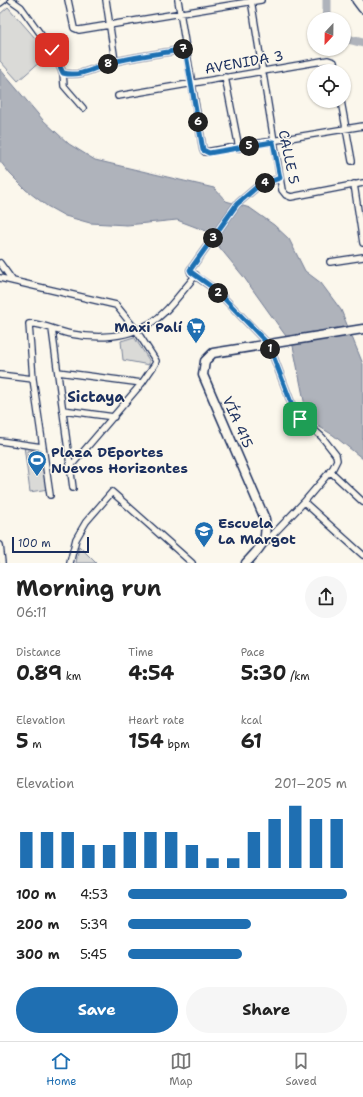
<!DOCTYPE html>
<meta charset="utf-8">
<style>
:root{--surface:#fff;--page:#f6f6f6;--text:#222;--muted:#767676;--line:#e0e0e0;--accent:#1f6fb2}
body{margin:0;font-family:"Shantell Sans",sans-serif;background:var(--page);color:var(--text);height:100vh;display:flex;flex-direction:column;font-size:15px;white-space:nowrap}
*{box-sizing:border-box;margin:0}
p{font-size:13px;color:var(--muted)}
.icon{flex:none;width:22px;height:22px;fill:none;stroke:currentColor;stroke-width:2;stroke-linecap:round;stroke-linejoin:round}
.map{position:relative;height:563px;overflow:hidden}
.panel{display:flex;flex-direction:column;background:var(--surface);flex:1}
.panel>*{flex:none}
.needle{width:26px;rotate:202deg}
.tools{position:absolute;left:307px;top:12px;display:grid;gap:8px}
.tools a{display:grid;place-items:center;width:44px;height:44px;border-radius:50%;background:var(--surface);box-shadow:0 1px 3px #0004;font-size:20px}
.scale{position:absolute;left:12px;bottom:10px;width:77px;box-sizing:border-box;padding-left:4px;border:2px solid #1b2f5e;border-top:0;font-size:11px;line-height:14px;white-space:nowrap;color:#1b2f5e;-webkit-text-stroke:3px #fbf7ec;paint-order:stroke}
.pin{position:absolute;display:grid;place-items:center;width:34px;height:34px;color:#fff;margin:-17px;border-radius:8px;box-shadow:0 2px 6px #0006}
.km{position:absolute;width:20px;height:20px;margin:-10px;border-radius:50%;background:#222;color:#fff;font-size:11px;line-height:20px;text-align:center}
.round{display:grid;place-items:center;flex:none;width:42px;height:42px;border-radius:21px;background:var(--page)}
.head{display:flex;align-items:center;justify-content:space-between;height:68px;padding:0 16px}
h1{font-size:22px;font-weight:700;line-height:30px}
.metrics{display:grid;grid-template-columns:repeat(3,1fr);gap:6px;height:68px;padding:4px 16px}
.metrics div{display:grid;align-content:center}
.metrics b{font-size:20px;font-weight:700}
.metrics small{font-size:11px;font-weight:400}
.metrics p{font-size:11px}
.chart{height:112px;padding:8px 16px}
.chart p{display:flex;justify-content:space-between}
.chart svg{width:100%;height:72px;margin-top:4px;stroke:var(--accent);stroke-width:6}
.cta{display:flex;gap:8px;margin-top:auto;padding:8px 16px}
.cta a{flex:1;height:46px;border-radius:24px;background:var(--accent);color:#fff;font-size:16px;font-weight:700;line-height:46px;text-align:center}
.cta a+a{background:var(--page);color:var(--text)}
ul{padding:0 16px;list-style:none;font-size:13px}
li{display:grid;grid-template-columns:64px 48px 1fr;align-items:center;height:30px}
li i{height:10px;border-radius:5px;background:var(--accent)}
.menu{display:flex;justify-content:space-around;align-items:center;height:56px;border-top:1px solid var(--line);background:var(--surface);font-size:11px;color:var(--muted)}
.menu a{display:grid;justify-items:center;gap:2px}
.menu .selected{color:var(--accent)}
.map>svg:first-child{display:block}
.green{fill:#dadad7;stroke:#7a849a;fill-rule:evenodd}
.water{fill:#afb3bb;stroke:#747e96}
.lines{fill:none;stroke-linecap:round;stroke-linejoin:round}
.river{stroke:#afb3bb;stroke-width:9}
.street-casing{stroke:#1b2f5e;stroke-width:8}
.secondary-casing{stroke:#1b2f5e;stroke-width:11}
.primary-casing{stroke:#1b2f5e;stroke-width:12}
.street{stroke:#fbf7ec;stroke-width:5.5}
.secondary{stroke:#fbf7ec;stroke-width:8}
.primary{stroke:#fbf7ec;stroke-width:9}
.route-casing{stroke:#fff;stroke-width:8}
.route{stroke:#1f6fb2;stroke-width:5}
.labels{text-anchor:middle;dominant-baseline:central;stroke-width:3;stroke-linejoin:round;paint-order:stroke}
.street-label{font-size:14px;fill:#1b2f5e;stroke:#fbf7ec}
.poi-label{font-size:14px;font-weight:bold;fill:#1b2f5e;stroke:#fbf7ec;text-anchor:start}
.neighbourhood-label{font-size:15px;font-weight:bold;fill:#1b2f5e;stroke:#fbf7ec}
</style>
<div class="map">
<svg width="363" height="563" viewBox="0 0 363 563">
<rect width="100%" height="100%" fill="#fbf7ec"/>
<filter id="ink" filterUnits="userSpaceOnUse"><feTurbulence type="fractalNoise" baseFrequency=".025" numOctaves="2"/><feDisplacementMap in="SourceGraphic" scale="8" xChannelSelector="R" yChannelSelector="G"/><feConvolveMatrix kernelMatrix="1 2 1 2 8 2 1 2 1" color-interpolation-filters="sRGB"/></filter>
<g filter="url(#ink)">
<path class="green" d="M8,7L49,54L18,81L0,61V14Z
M134,337L149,360V365L123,360L121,341Z
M24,446L41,448L48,489L30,492ZM38,450L40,464L29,466L27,451Z
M79,546L96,563H76Z"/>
<path class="water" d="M0,69L43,120L69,144L95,160L214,188L226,201L250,208L274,225L289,239L305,271L321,283L341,310L363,364V459L333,435L318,426L306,411L293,346L243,276L206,231L177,220L127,225L90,223L65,216L47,206L26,190L10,174L0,161Z"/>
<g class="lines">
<path class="river" d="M327,0V19
M344,38L363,43"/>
<g class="street-casing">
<path id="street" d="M11,0L21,7L52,50L63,73L64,86L83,108
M68,0L74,28L79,30L261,0
M106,0L115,61
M178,0L203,150L205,152L363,126
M251,0L282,190L286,195L291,197L363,183
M0,3L4,0
M63,73C83,78 98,65 117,61C140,56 163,53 185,49
M225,77L239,148
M118,96L328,60L334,62L336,71
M341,101L352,161
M354,184L363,243
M330,262L363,257
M0,263L13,281
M0,278L116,305L136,330L156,361L155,364L142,383L70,467
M52,329L73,488
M58,372L142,383
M0,375L33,379
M63,410L114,417
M0,441L42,447
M330,471L363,502
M50,495L33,379L29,324C39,322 59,332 71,334C97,339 125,338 149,324C166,315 183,290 196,275
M304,502L363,555
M264,544L304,502L333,468L337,460L336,455L322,437L295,413L269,345L216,290L191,273L190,270L237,204L258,186L280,178
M0,545L2,563
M70,563L76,539L86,522L112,492L192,563"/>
</g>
<g class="secondary-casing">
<path id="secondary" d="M246,563C261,547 268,542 265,519L203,375L205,361L213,353L363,329"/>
</g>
<g class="primary-casing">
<path id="primary" d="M357,0L363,8"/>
</g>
<use href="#street" class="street"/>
<use href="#secondary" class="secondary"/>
<use href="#primary" class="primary"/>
</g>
</g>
<g class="lines" filter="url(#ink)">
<g class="route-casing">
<path id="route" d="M52,50L63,73C83,78 98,65 117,61C140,56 163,53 185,49L203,150L209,153L273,142L280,178L258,186L237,204L190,270L191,272L216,290L269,345L295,413L300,419"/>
</g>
<use href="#route" class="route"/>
</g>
<defs>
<g id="supermarket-pin" transform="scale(1)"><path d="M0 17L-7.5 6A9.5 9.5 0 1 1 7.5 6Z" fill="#1f6fb2" stroke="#fbf7ec"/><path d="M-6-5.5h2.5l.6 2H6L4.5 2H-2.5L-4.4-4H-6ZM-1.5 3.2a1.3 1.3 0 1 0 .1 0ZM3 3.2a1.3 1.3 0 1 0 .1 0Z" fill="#fff"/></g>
<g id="stadium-pin" transform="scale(1)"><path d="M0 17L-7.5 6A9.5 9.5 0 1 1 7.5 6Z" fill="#1f6fb2" stroke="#fbf7ec"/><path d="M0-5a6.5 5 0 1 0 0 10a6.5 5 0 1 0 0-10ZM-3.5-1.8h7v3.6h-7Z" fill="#fff"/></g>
<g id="school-pin" transform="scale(1)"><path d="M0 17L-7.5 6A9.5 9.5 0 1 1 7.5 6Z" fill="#1f6fb2" stroke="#fbf7ec"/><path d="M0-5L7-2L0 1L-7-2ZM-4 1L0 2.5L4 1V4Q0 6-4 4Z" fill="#fff"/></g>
</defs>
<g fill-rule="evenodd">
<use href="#supermarket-pin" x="196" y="327"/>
<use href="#stadium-pin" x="37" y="460"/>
<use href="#school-pin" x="204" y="531"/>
</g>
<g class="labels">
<g class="street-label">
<text transform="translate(244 62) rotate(-10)">AVENIDA 3</text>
<text transform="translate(289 157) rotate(78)">CALLE 5</text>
<text transform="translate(238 422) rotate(66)">VÍA 415</text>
</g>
<g class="poi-label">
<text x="182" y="327" text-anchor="end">Maxi Palí</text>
<text x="51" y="452">Plaza DEportes<tspan x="51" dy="16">Nuevos Horizontes</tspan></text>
<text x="218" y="523">Escuela<tspan x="218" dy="16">La Margot</tspan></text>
</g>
<g class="neighbourhood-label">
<text x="96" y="397">Sictaya</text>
</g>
</g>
</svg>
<div class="tools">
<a><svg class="needle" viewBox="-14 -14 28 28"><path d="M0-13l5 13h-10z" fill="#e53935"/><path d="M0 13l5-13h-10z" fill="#767676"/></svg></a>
<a><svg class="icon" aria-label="locate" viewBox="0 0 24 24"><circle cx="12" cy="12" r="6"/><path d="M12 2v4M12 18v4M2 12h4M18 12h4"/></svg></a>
</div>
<div class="scale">100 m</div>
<div class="pin" style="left:300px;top:419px;background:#1e9e55"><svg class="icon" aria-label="arrive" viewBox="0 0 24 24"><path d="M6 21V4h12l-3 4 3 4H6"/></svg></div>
<div class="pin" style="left:52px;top:50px;background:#d93025"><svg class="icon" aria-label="check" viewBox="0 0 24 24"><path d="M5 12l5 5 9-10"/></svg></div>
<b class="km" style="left:270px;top:349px">1</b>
<b class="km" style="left:218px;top:293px">2</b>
<b class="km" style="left:213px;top:238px">3</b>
<b class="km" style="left:265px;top:183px">4</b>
<b class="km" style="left:249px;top:146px">5</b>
<b class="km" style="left:198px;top:122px">6</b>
<b class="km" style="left:183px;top:49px">7</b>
<b class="km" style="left:108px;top:64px">8</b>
</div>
<section class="panel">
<div class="head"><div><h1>Morning run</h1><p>06:11</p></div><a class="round"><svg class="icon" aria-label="share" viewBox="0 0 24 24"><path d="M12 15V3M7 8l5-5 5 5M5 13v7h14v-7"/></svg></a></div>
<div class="metrics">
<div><p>Distance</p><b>0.89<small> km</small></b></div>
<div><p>Time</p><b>4:54</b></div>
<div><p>Pace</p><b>5:30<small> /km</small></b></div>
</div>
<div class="metrics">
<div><p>Elevation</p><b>5<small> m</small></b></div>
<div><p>Heart rate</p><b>154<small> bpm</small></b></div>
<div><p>kcal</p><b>61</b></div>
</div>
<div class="chart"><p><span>Elevation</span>201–205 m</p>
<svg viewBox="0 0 160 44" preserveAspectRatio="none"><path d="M5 44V22M15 44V22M25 44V22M35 44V30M45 44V30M55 44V22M65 44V22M75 44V22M85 44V30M95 44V38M105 44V38M115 44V22M125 44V14M135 44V6M145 44V14M155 44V14"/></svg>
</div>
<ul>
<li><b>100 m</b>4:53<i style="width:100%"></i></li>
<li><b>200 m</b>5:39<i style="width:56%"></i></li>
<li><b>300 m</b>5:45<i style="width:52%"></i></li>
</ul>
<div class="cta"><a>Save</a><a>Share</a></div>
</section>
<nav class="menu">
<a class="selected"><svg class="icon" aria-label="home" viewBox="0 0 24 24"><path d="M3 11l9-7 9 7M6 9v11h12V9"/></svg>Home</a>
<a><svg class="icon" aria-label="map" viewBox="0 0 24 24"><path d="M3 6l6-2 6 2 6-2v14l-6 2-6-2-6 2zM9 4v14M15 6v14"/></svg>Map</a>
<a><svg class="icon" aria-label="saved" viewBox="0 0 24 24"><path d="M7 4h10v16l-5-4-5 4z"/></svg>Saved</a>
</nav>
